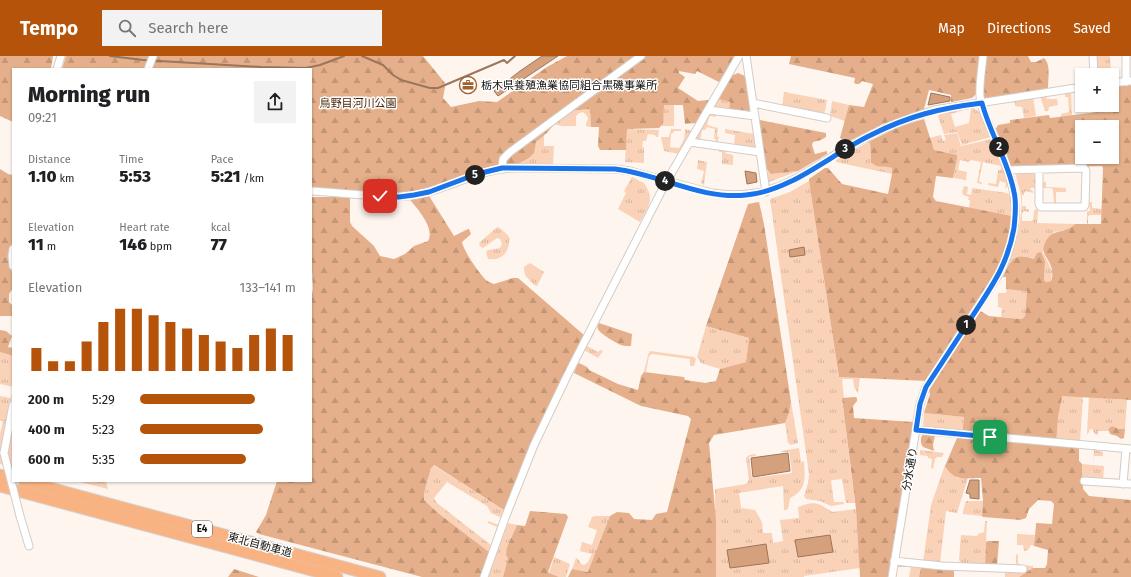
<!DOCTYPE html>
<meta charset="utf-8">
<style>
:root{--surface:#fff;--page:#f2f2f2;--text:#202124;--muted:#757577;--accent:#b45309}
body{margin:0;font-family:"Fira Sans","Noto Sans JP",sans-serif;background:var(--page);color:var(--text);height:100vh;display:flex;flex-direction:column;font-size:15px;white-space:nowrap}
*{box-sizing:border-box;margin:0}
p{font-size:13px;color:var(--muted)}
.icon{flex:none;width:22px;height:22px;fill:none;stroke:currentColor;stroke-width:2;stroke-linecap:round;stroke-linejoin:round}
.map{position:relative;flex:1;overflow:hidden}
.side{position:absolute;left:12px;top:12px;width:300px;height:414px;display:flex;flex-direction:column;background:var(--surface);border-radius:0px;box-shadow:0 1px 3px #0004}
.side>*{flex:none}
.controls{position:absolute;left:1075px;top:12px;display:grid;gap:8px}
.controls a{display:grid;place-items:center;width:44px;height:44px;border-radius:0px;background:var(--surface);box-shadow:0 1px 3px #0004;font-size:20px}
.pin{position:absolute;display:grid;place-items:center;width:34px;height:34px;color:#fff;margin:-17px;border-radius:8px;box-shadow:0 2px 6px #0006}
.km{position:absolute;width:20px;height:20px;margin:-10px;border-radius:50%;background:#222;color:#fff;font-size:11px;line-height:20px;text-align:center}
.round{display:grid;place-items:center;flex:none;width:42px;height:42px;border-radius:0px;background:var(--page)}
.summary{display:flex;align-items:center;justify-content:space-between;height:68px;padding:0 16px}
h1{font-size:22px;font-weight:800;line-height:30px}
.figures{display:grid;grid-template-columns:repeat(3,1fr);gap:6px;height:68px;padding:4px 16px}
.figures div{display:grid;align-content:center}
.figures b{font-size:17px;font-weight:800}
.figures small{font-size:11px;font-weight:400}
.figures p{font-size:11px}
.chart{height:112px;padding:8px 16px}
.chart p{display:flex;justify-content:space-between}
.chart svg{width:100%;height:72px;margin-top:4px;stroke:var(--accent);stroke-width:6}
ul{padding:0 16px;list-style:none;font-size:13px}
li{display:grid;grid-template-columns:64px 48px 1fr;align-items:center;height:30px}
li i{height:10px;border-radius:5px;background:var(--accent)}
header{display:flex;align-items:center;gap:24px;box-sizing:border-box;height:56px;padding:0 20px;background:var(--accent);color:#fff}
header strong{font-size:19px}
nav{display:flex;gap:22px;margin-inline-start:auto;font-size:14px}
.search{width:280px;height:36px;background:var(--page);display:flex;align-items:center;gap:10px;box-sizing:border-box;padding:0 14px;border-radius:0px;color:var(--muted);font-size:15px}
.map>svg:first-child{display:block}
.grass{fill:url(#grass-tufts)}
.forest{fill:url(#forest-firs);fill-rule:evenodd}
.water{fill:#d5a17d;stroke:#9b765c}
.lines{fill:none;stroke-linecap:round;stroke-linejoin:round}
.stream{stroke:#9b765c;stroke-width:2}
.minor-casing{stroke:#d4ccc6;stroke-width:9}
.highway-casing{stroke:#d5d4d4;stroke-width:13}
.minor{stroke:#fff;stroke-width:7}
.highway{stroke:#f9b382;stroke-width:11}
.minor-bridge-casing{stroke:#d4ccc6;stroke-width:9;stroke-linecap:butt}
.minor-bridge{stroke:#fff;stroke-width:7}
.route-casing{stroke:#fff;stroke-width:8}
.route{stroke:#1a73e8;stroke-width:5}
.labels{text-anchor:middle;dominant-baseline:central;stroke-width:3;stroke-linejoin:round;paint-order:stroke}
.shield{fill:#fff;stroke:#5a5857;stroke-width:1}
.shield-label{font-size:10px;font-weight:bold;fill:#14110f}
.poi-label{font-size:11px;fill:#14110f;stroke:#fff;text-anchor:start}
.park-label{font-size:11px;fill:#462306;stroke:#fff}
.street-label{font-size:11px;fill:#14110f;stroke:#fff}
</style>
<header>
<strong>Tempo</strong>
<div class="search"><svg class="icon" aria-label="search" viewBox="0 0 24 24"><circle cx="10" cy="10" r="6"/><path d="M15 15l6 6"/></svg>Search here</div>
<nav><a>Map</a><a>Directions</a><a>Saved</a></nav>
</header>
<div class="map">
<svg width="1131" height="521" viewBox="0 0 1131 521">
<defs>
<pattern id="grass-tufts" width="24" height="20" patternUnits="userSpaceOnUse"><rect width="24" height="20" fill="#f9d2b8"/><path d="M3 7l-1-3M5 7V3M7 7l1-3M15 17l-1-3M17 17v-4M19 17l1-3" fill="none" stroke="#d5b39d"/></pattern>
<pattern id="forest-firs" width="22" height="20" patternUnits="userSpaceOnUse"><rect width="22" height="20" fill="#e4af8a"/><path d="M5 1l3.5 6h-7zM16 11l3.5 6h-7z" fill="#c39676"/></pattern>
</defs>
<rect width="100%" height="100%" fill="#fef5ef"/>
<path class="grass" d="M1096,0H1110L1111,17L1117,18V19L1114,24H1112V19H1097Z
M1071,35L1072,60L1061,61V58L1069,56L1068,41H1065V36Z
M784,36L827,44L825,55L823,58L782,50Z
M1046,39L1047,43H1057L1058,49L1049,51L1048,55H1045L1040,40Z
M1033,41L1036,60L1024,62L1022,51L1015,50L1014,44Z
M718,43L730,46L729,54L714,52V50Z
M832,45L849,49L845,65L830,60Z
M664,49H674V70H662Z
M967,52V53L951,58L955,71L969,67L971,52C983,54 987,70 991,81L962,89L957,76L944,78L938,60L939,58Z
M590,53L591,71L586,70C586,62 592,64 583,56L579,57L576,60V70H561L554,68L570,55Z
M713,56L717,57L716,61L710,60L709,62L707,69L718,72L717,80L719,81L717,88L715,87L716,83H714L715,73L707,71L705,74H702L700,85L695,83L709,58Z
M627,73L659,74L658,81H656L655,79L648,78L646,85H643L642,91H644V107L625,106Z
M671,73H681V75H675L671,78L670,91L679,92C685,83 684,83 685,73L692,75L679,98L664,95L661,81H669Z
M725,73L754,78L755,91L753,92L734,90L735,79L725,77Z
M957,77L961,90L992,83L999,98L1009,129L1005,133L1006,127L1000,125L998,131L988,129V127L996,128L998,114H1001V110L983,106L979,125L982,127V128L977,127L981,106L971,104L969,106L960,104L958,114L967,116L966,124L953,122L957,103L934,94L929,82L941,79L943,85L946,84L944,79Z
M544,79V90H554L553,108H518L529,102L536,86Z
M870,85L871,106L892,112V118L836,106V104Z
M719,92L731,95H726L725,97L733,99V109L722,108V96H719Z
M698,104L707,106L704,129L701,127L704,115L697,113Z
M798,115L769,126L767,116L771,118Z
M1016,117H1033L1036,120V132H1030L1031,134L1033,135V137L1026,135L1024,137V139H1022V150H1026V153H1029V156L1024,155L1022,157V165H1031L1033,164L1034,156L1035,153L1038,154L1037,167L1075,168C1070,174 1062,175 1054,176L1043,196L1052,215L1051,225L1046,226L1044,224L1045,205L1041,196L1034,203C1023,199 1019,200 1009,206C1016,186 1023,163 1021,142C1021,133 1016,126 1016,117Z
M632,121L644,127C655,143 649,150 640,166L618,153L626,137L624,135Z
M1042,123H1043V126H1046V131L1066,132V136H1056V149L1054,148L1053,134L1051,132H1042Z
M809,125L839,321L860,322L858,337L854,331L853,323H843L842,324L844,342L842,343L855,447H846L842,423L833,424L831,425L834,446H843L844,448L831,450L820,445L806,443L804,440L808,427L809,418L770,143L790,136Z
M964,130L968,131L967,138L971,139L972,132L1007,137L1012,141V160L969,152L970,144H968L969,141L963,139L962,136Z
M1089,146H1092V151L1093,152L1102,153V159H1090L1088,161V168H1087V155H1090Z
M497,171L500,172C502,174 507,178 509,181C510,183 509,185 509,188C508,198 499,205 488,203L486,196L488,194L500,192L502,188L500,183L497,182L483,192L480,190L479,187Z
M530,207L544,216L537,230L534,229L525,219L524,211Z
M1007,233L1027,234L1025,260L1022,263L1001,261L1002,252L998,251V237H1006Z
M706,270L749,282L746,306L720,313L701,307L697,301Z
M593,277L594,278L587,290L598,296L600,294L603,295L598,302L584,294Z
M650,295L694,301L696,303L694,310H690V303L652,298L649,300L646,316H644L648,299Z
M0,296L13,300V336L1,395L4,409L0,408V378L3,365H0V340L11,342L13,331L0,328Z
M1061,340H1083L1080,386L1056,384L1058,361Z
M1089,341L1127,344L1125,373H1119L1112,370L1108,373V375H1098V379L1095,378L1092,373H1090L1088,378H1087Z
M791,346L798,387L791,389L788,387L785,367L789,357Z
M924,357L964,361L962,377L923,371Z
M13,359V409L10,408L6,394Z
M799,392L801,406L804,405C805,422 807,434 790,442L788,453L784,454L783,430L739,437L741,452L755,454L762,466L763,477H772L773,487L783,485L780,464L799,462L798,451C814,444 819,447 832,456L856,453L860,512L804,520V521H716L715,433L746,428L749,424L746,402L749,399L756,398V400L749,401L752,422L792,417L789,396H782V395Z
M920,394L944,397L942,401H937L935,403L933,413L931,412L932,403L928,402V400L920,399Z
M1094,394L1103,396V400H1094L1093,409L1104,410L1103,424L1083,422L1082,408L1093,409Z
M433,409L504,454H506L502,462L491,457L487,450L447,426L434,442L437,447L491,489L497,471L488,467V465L499,469V472L489,498V496L438,457L424,444V437L431,412Z
M945,409L957,422H968L957,457L946,455L940,507L923,506L931,449Z
M76,425H106L108,433Z
M966,445H983L982,460L963,458V455Z
M595,460H610L589,516L572,513L576,502L578,503L581,508L584,509L588,506L592,498L580,495L582,486L592,489L597,474L588,471L592,461Z
M985,465H987L985,509L962,508L959,504L961,479L977,480L978,478L984,476Z
M508,467L517,469L507,491L508,502L503,521H487Z
M1017,478L1035,479L1034,490L1031,489L1028,494L1024,495L1023,489H1017Z
M1016,498L1018,499V507L1020,509L1033,510V512L1019,521H1005V516L1018,510L1016,508Z
M554,501L570,508L566,521H559L549,517Z
M911,510L921,511L919,521H909Z"/>
<path class="forest" d="M0,0H53L51,13H13V66L0,60Z
M66,0H423L445,27V31L443,42L451,51L479,45L497,46L547,11L567,0H735L719,26L697,15L695,18L679,15V17L685,21L678,32L698,45L708,44L710,45L696,67L685,68L683,49H664L663,68L659,72L627,73L626,94H600L598,90L599,71H591L590,53L570,55L555,67L547,77L536,86L534,97L529,102L518,108L489,111L426,135L454,180L468,173H469L471,178L462,186C464,196 479,217 486,224C488,226 492,227 494,228L513,222H518L584,279L506,454H504L434,409L431,412L424,437V444L438,457L489,496V498L480,521H422L259,478L256,476L266,459L277,425H311V243L313,233L311,193V141H350V166L352,170L374,190L380,200L394,203L405,198L414,190L428,185C436,171 414,149 405,138L311,133V13H62Z
M791,0H980L978,36L972,42L951,46V39L929,34L924,53L883,68L849,85L840,82L849,49L864,51L873,28L862,25L859,28H856L854,27L855,22L789,8Z
M985,0H1028L1031,6H1036L1044,2C1051,8 1048,23 1048,32L1046,34L983,43L982,39Z
M738,17L745,20L751,55L750,57L729,54L730,46L718,43L731,20Z
M1131,28V344L1062,340L1058,361L1056,388L1078,391L1079,393V405L1082,408L1083,433L1089,440L1131,444V521H1019L1033,512H1045L1047,508L1048,494L1034,490L1036,469V467L1052,468L1054,448L1051,445L1038,444L1029,453L1026,462L1020,464L983,461L982,460L983,445L981,422C964,422 955,426 945,410L957,382L962,380L964,361L924,357L930,338L927,325L839,321L809,125V123L825,112H828L842,128L888,138L892,118V112C884,109 877,113 871,106L870,85L901,70L924,63L934,94L957,99V103L953,122L936,120L933,141L936,145L1012,160V172L1001,213L975,252L989,260L1022,263L1025,260L1027,235L1006,233V221H1003C1010,204 1014,196 1034,203L1037,197L1041,196L1045,205L1044,224L1046,226L1051,225C1055,215 1050,207 1045,199C1043,194 1043,191 1045,187C1052,171 1065,179 1075,168H1101L1103,112L1102,110L1013,112L1010,111L995,74L998,69L1010,67V64L1049,59L1050,62L1106,55L1107,49H1112V30ZM1082,71H1112V101H1082Z
M760,64L826,77V81L821,84L813,86L812,89L815,98L827,95V98L798,115L771,118C762,113 760,76 758,65Z
M0,113L8,118L13,119V186L10,191L8,203L13,219V232L9,238V246L13,250V260H0Z
M759,146L764,168L791,346L789,357L785,367L714,379L709,387L716,464V521H568L572,513L588,516L610,460L617,456L629,457L634,463L652,464L656,458L667,456L691,363L688,360L641,350L574,317L577,309L579,307L587,311L589,314L618,328L638,334L641,320L644,316L684,321L685,324L706,327L716,325L720,313L746,306L749,282L706,270L747,151L748,148Z
M599,267L632,278L631,290C627,290 624,290 621,289C616,287 599,277 598,273C597,270 598,269 599,267Z
M0,274L6,275L12,280L8,291L13,292V300L0,296Z
M855,341L857,342V345L853,350L854,362L913,366L888,521H860L856,453L842,342Z
M1112,370L1119,373H1125L1124,382L1121,383L1117,380L1110,378L1108,373Z
M924,377L935,379L933,389L934,395L923,391C920,387 920,381 924,377Z
M530,455L566,458L568,461L548,516L549,517L559,521H503L508,502L506,499L507,491L517,469L525,470Z
M988,485H999L997,509H985L986,486Z
M921,511L954,514V521H919Z
M234,513L259,521H228Z"/>
<path class="water" d="M542,0H558L498,40L494,35L520,15Z
M931,37L950,41V45L928,49Z
M745,115L756,117L757,126L747,128Z
M804,191L805,199L790,201L789,194Z
M788,397L790,415L753,421L751,402Z
M970,424H979V443L970,442V438L966,437Z
M830,479L833,496L798,501L795,484Z
M766,488L769,507L730,512L727,494Z"/>
<g class="lines">
<path class="stream" d="M110,0L143,4L261,11L306,12L320,9L344,0
M362,0L383,9L393,19L401,24L430,32H438L504,4L507,7L515,0"/>
<g class="minor-casing">
<path id="minor" d="M746,0L766,136
M1093,0L1094,19
M1126,0V26
M57,13L61,0
M148,13L153,0
M1112,27L1130,25
M753,47L827,62
M709,54L755,60
M690,86L760,96
M502,112L503,103L510,96L641,0
M1008,114L1084,112L1086,115L1085,149L1084,151H1041L1039,148V113
M311,135C329,136 348,138 366,139C382,140 399,142 415,139C449,133 480,112 515,112L615,113L630,115L712,137C775,147 804,115 855,87C881,73 907,63 934,54L1082,31
M13,193L12,200L13,210
M916,374L1131,393
M4,397L13,349
M1084,425L1131,428
M1123,428L1126,393
M20,460L29,490
M894,505L942,510L1023,513
M484,521L505,462L534,389L568,318L664,130L739,0
M892,521L920,348L926,331L1001,215C1023,166 1018,133 997,86C991,71 981,56 980,40C979,27 982,13 983,0"/>
</g>
<g class="highway-casing">
<path id="highway" d="M0,419L13,422
M24,425L380,521
M0,430L337,521"/>
</g>
<use href="#minor" class="minor"/>
<use href="#highway" class="highway"/>
<g class="minor-bridge-casing">
<path id="minor-bridge" d="M4,397L20,460"/>
</g>
<use href="#minor-bridge" class="minor-bridge"/>
</g>
<g class="lines">
<g class="route-casing">
<path id="route" d="M380,140L399,141L414,139L429,136L477,118L502,112L615,113C659,118 701,144 746,139C792,135 831,98 871,79C908,60 941,52 982,47C990,78 1008,104 1014,136C1017,148 1015,160 1014,172C1007,212 989,234 968,267C954,288 940,310 926,331L920,348L916,374L990,381"/>
</g>
<use href="#route" class="route"/>
</g>
<defs>
<g id="office-ring" transform="scale(0.9)"><circle r="9.5" fill="#fff" stroke="#a15f2b" stroke-width="1.5"/><path d="M-6-3h4V-5.5h4V-3h4V5H-6ZM-1-4.5V-3h2v-1.5ZM-6 0V1H6V0Z" fill="#a15f2b"/></g>
</defs>
<g fill-rule="evenodd">
<use href="#office-ring" x="468" y="29"/>
</g>
<g class="labels">
<rect class="shield" x="192" y="465" width="20" height="16" rx="3"/>
<g class="shield-label">
<text x="202" y="473">E4</text>
</g>
<g class="poi-label">
<text x="481" y="29">栃木県養殖漁業協同組合黒磯事業所</text>
</g>
<g class="park-label">
<text x="358" y="47">鳥野目河川公園</text>
</g>
<g class="street-label">
<text transform="translate(910 413) rotate(-80)">分水通り</text>
<text transform="translate(260 489) rotate(15)">東北自動車道</text>
</g>
</g>
</svg>
<div class="controls">
<a>+</a>
<a>−</a>
</div>
<div class="pin" style="left:990px;top:381px;background:#1e9e55"><svg class="icon" aria-label="arrive" viewBox="0 0 24 24"><path d="M6 21V4h12l-3 4 3 4H6"/></svg></div>
<div class="pin" style="left:380px;top:140px;background:#d93025"><svg class="icon" aria-label="check" viewBox="0 0 24 24"><path d="M5 12l5 5 9-10"/></svg></div>
<b class="km" style="left:966px;top:269px">1</b>
<b class="km" style="left:999px;top:91px">2</b>
<b class="km" style="left:845px;top:93px">3</b>
<b class="km" style="left:665px;top:125px">4</b>
<b class="km" style="left:475px;top:119px">5</b>
<section class="side">
<div class="summary"><div><h1>Morning run</h1><p>09:21</p></div><a class="round"><svg class="icon" aria-label="share" viewBox="0 0 24 24"><path d="M12 15V3M7 8l5-5 5 5M5 13v7h14v-7"/></svg></a></div>
<div class="figures">
<div><p>Distance</p><b>1.10<small> km</small></b></div>
<div><p>Time</p><b>5:53</b></div>
<div><p>Pace</p><b>5:21<small> /km</small></b></div>
</div>
<div class="figures">
<div><p>Elevation</p><b>11<small> m</small></b></div>
<div><p>Heart rate</p><b>146<small> bpm</small></b></div>
<div><p>kcal</p><b>77</b></div>
</div>
<div class="chart"><p><span>Elevation</span>133–141 m</p>
<svg viewBox="0 0 160 44" preserveAspectRatio="none"><path d="M5 44V30M15 44V38M25 44V38M35 44V26M45 44V14M55 44V6M65 44V6M75 44V10M85 44V14M95 44V18M105 44V22M115 44V26M125 44V30M135 44V22M145 44V18M155 44V22"/></svg>
</div>
<ul>
<li><b>200 m</b>5:29<i style="width:74%"></i></li>
<li><b>400 m</b>5:23<i style="width:79%"></i></li>
<li><b>600 m</b>5:35<i style="width:68%"></i></li>
</ul>
</section>
</div>
